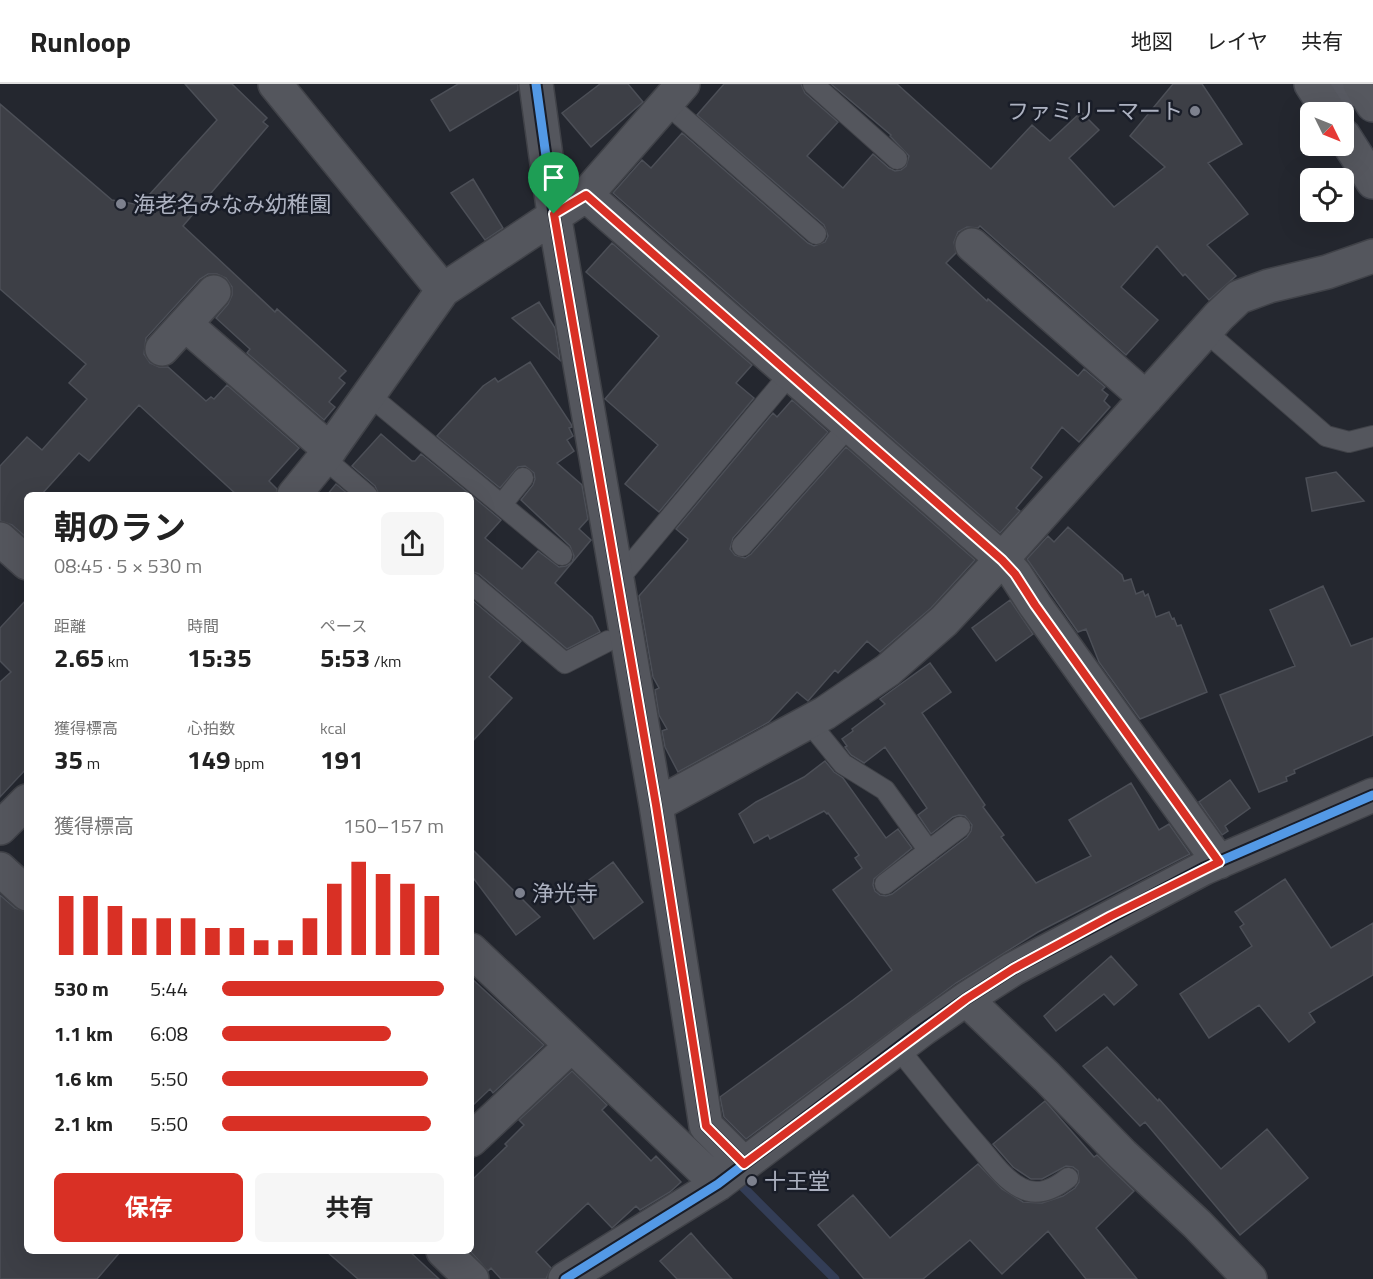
<!DOCTYPE html>
<html lang="ja">
<meta charset="utf-8">
<style>
:root{--surface:#fff;--page:#f6f6f6;--text:#222;--muted:#767676;--line:#e0e0e0;--accent:#d93025}
body{margin:0;font-family:"Titillium Web","Noto Sans JP",sans-serif;background:var(--page);color:var(--text);height:100vh;display:flex;flex-direction:column;font-size:22px;white-space:nowrap}
*{box-sizing:border-box;margin:0}
p{font-size:20px;color:var(--muted)}
.icon{flex:none;width:33px;height:33px;fill:none;stroke:currentColor;stroke-width:2;stroke-linecap:round;stroke-linejoin:round}
.map{position:relative;flex:1;overflow:hidden}
.sheet{position:absolute;left:24px;top:408px;width:450px;height:762px;display:flex;flex-direction:column;background:var(--surface);border-radius:9px;box-shadow:0 6px 24px #0002}
.sheet>*{flex:none}
.needle{width:39px;rotate:133deg}
.controls{position:absolute;left:1300px;top:18px;display:grid;gap:12px}
.controls a{display:grid;place-items:center;width:54px;height:54px;border-radius:9px;background:var(--surface);box-shadow:0 6px 24px #0002;font-size:30px}
.pin{position:absolute;display:grid;place-items:center;width:51px;height:51px;color:#fff;margin:-62px -26px;border-radius:50% 50% 50% 0;rotate:-45deg;box-shadow:0 0 6px #0007}
.pin .icon{rotate:45deg}
.round{display:grid;place-items:center;flex:none;width:63px;height:63px;border-radius:9px;background:var(--page)}
.head{display:flex;align-items:center;justify-content:space-between;height:102px;padding:0 30px}
h1{font-size:33px;font-weight:700;line-height:45px}
.metrics{display:grid;grid-template-columns:repeat(3,1fr);gap:9px;height:102px;padding:6px 30px}
.metrics div{display:grid;align-content:center}
.metrics b{font-size:26px;font-weight:700}
.metrics small{font-size:16px;font-weight:400}
.metrics p{font-size:16px}
.chart{height:168px;padding:12px 30px}
.chart p{display:flex;justify-content:space-between}
.chart svg{width:100%;height:108px;margin-top:6px;stroke:var(--accent);stroke-width:6}
.button{display:flex;gap:12px;margin-top:auto;padding:12px 30px}
.button a{flex:1;height:69px;border-radius:9px;background:var(--accent);color:#fff;font-size:24px;font-weight:700;line-height:69px;text-align:center}
.button a+a{background:var(--page);color:var(--text)}
ul{padding:0 30px;list-style:none;font-size:20px}
li{display:grid;grid-template-columns:96px 72px 1fr;align-items:center;height:45px}
li i{height:15px;border-radius:8px;background:var(--accent)}
header{display:flex;align-items:center;gap:36px;box-sizing:border-box;height:84px;padding:0 30px;background:var(--surface);border-bottom:2px solid var(--line)}
header strong{font-size:28px}
nav{display:flex;gap:33px;margin-inline-start:auto;font-size:21px}
.map>svg:first-child{display:block}
.lines{fill:none;stroke-linecap:round;stroke-linejoin:round}
.stream{stroke:#333d56;stroke-width:9}
.building{fill:#3d3f46;stroke:#4c4f57;stroke-width:1.5}
.lane-casing{stroke:#404248;stroke-width:22}
.street-casing{stroke:#404248;stroke-width:36}
.secondary-casing{stroke:#41444c;stroke-width:36}
.primary-casing{stroke:#41444c;stroke-width:36}
.lane{stroke:#54565d;stroke-width:20}
.street{stroke:#54565d;stroke-width:33}
.secondary{stroke:#585a62;stroke-width:33}
.primary{stroke:#56585f;stroke-width:33}
.cycleway-casing{stroke:#191d28;stroke-width:13}
.cycleway{stroke:#5399e6;stroke-width:9}
.route-casing{stroke:#fff;stroke-width:12}
.route{stroke:#d93025;stroke-width:8}
.poi-dot{fill:#7d818e;stroke:#191d28;stroke-width:2}
.labels{text-anchor:middle;dominant-baseline:central;stroke-width:5;stroke-linejoin:round;paint-order:stroke}
.poi-label{font-size:22px;fill:#adb2c1;stroke:#191d28;text-anchor:start}
</style>
<header>
<strong>Runloop</strong>
<nav><a>地図</a><a>レイヤ</a><a>共有</a></nav>
</header>
<div class="map">
<svg width="1373" height="1195" viewBox="0 0 1373 1195">
<rect width="100%" height="100%" fill="#24272f"/>
<g class="lines">
<path class="stream" d="M735,1095L835,1195"/>
</g>
<path class="building" d="M185,0H232L267,34L263,38L268,42L183,142L275,228L277,225L346,287L339,294L345,299L329,318L335,323L324,336L247,269L250,265L216,234L228,220L232,211V203L226,194L217,190H208L200,195L146,254L144,270L150,279L159,283H168L206,317L211,313L214,315L227,301L299,364L269,397L277,405L276,411H237L139,321L89,377L79,369L41,411H27V454L12,441L0,437V382L27,353L42,366L87,315L69,299L86,280L0,205V20L112,116L140,121L217,36Z
M458,0H518V6L450,47L431,16Z
M600,0H628L643,18L591,63L562,29Z
M724,0H801L805,9L838,38L807,72L843,104L873,70L889,84L895,87L901,86L906,82L909,72L890,52L891,51L831,0H897L991,85L1032,41L1050,57L1081,28L1099,46L1069,74L1114,123L1165,83L1130,52L1173,0H1202L1242,60L1208,79L1248,130L1207,161L1236,192L1209,216L1185,190L1183,192L1157,162L1121,203L1158,236L1126,271L980,142L978,144L967,143L958,148L954,158L956,169L946,179L987,217L988,215L1078,292L1084,285L1105,303L1102,306L1108,311L1104,317L1110,323L1079,358L1062,343L1031,384L1042,393L1016,424L1020,427L1000,449L613,109L642,76L651,84L682,49L808,159L814,162L825,158L828,152L824,141L697,31Z
M473,95L503,144L485,156L451,109Z
M612,159L752,281L736,299L754,314L659,428L625,400L658,361L605,315L659,252L586,188Z
M539,218L555,244L560,276L512,234Z
M530,278L571,340L572,343L569,344L573,352L567,356L574,367L557,379L582,401L588,435L579,445L591,456L555,499L592,533L600,548L567,565L479,490L471,487V411L501,436L485,454L522,485L538,467L559,483L566,482L572,478L574,472L570,462L521,416L533,401L535,395L534,389L525,382L518,383L500,404L437,352L483,302L495,294L498,298Z
M792,316L828,348L733,454L730,465L735,471L745,474L751,470L846,363L975,476L931,524L880,568L867,557L838,589L835,586L808,617L797,608L769,638L678,688L665,663L662,647L667,645L659,631L655,606L659,604L653,593L639,512L687,457L688,455L676,445L773,329L777,333Z
M381,350L412,377H415L421,370L471,411H379L375,402L352,382Z
M1336,388L1364,417L1312,427L1306,394Z
M336,400L349,411H327Z
M1068,443L1122,491L1124,497L1131,495L1136,510L1143,507L1145,512L1148,510L1156,533L1169,528L1172,535L1174,534L1177,542L1181,541L1207,608L1140,635L1099,578L1086,545L1078,548L1027,475L1048,452L1054,458Z
M1323,502L1351,562L1373,554V651L1294,686L1295,689L1286,693L1287,697L1259,708L1220,611L1295,582L1270,526Z
M27,515V684L0,713V598L11,588L0,577V544Z
M471,515L521,557L489,593L512,614L471,659Z
M1010,516L1033,550L996,577L972,544Z
M930,579L951,608L922,629L985,721L983,723L1004,751L1001,753L1036,799L1091,772L1069,736L1131,699L1159,746L1169,740L1190,770L1038,848L956,899L746,1055L724,1033L720,1013L853,916L892,886L833,806L862,784L855,774L859,771L828,729L827,730L824,727L770,755L768,751L754,759L739,730L756,718L804,693L825,677L834,688L843,694L886,754L898,745L912,764L874,795L873,801L875,807L880,811L886,812L892,810L967,753L971,747L972,741L965,732L959,731L953,733L931,750L918,731L927,724L885,663L864,679L851,671L845,663L847,662L842,655L853,647L852,645L885,620L880,615Z
M1230,696L1250,724L1225,742L1228,747L1222,751L1199,718Z
M471,764L540,833L516,851L471,791Z
M613,778L643,818L594,855L565,814Z
M1285,795L1331,864L1373,839V891L1309,929L1315,938L1289,958L1259,921L1209,954L1180,910L1252,862L1240,843L1244,840L1235,828Z
M0,811L15,824L27,828V1167H121L97,1195H0Z
M1111,872L1137,901L1114,921L1104,910L1056,947L1044,932Z
M471,894L544,961L493,1009L490,1005L471,1023Z
M1107,963L1158,1017L1159,1015L1168,1025L1221,1085L1267,1045L1308,1094L1240,1151L1145,1038L1140,1042L1083,982Z
M572,987L607,1021L602,1026L651,1077L656,1072L681,1098L670,1108L640,1126L636,1122L612,1144L588,1119L536,1168L551,1184L546,1195H501L491,1184L488,1187L471,1168V1097L507,1062L505,1060L524,1041L519,1036Z
M1045,1017L1094,1073L1097,1071L1134,1107L1096,1144L1137,1195H1086L1048,1147L1002,1190L970,1156L923,1195H864L818,1141L853,1111L890,1154L978,1080L1002,1105L1023,1118L1042,1119L1063,1112L1075,1104L1079,1098L1078,1087L1073,1083L1066,1082L1042,1095H1031L1013,1083L993,1060Z
M691,1149L704,1164L732,1195H677L660,1177Z
M326,1167H409L439,1195H358Z"/>
<g class="lines">
<g class="lane-casing">
<path id="lane" d="M813,0L897,75
M666,19L816,150
M1205,247L1326,352L1349,358L1373,352
M369,311L562,471
M324,374L367,411
M502,420L523,394
M742,462L849,342
M617,497L789,291
M471,499L565,579L608,557
M808,637L843,680L885,706L929,767
M885,800L960,743
M898,964C925,998 952,1032 981,1065C992,1078 1005,1096 1021,1104C1038,1113 1054,1105 1068,1094"/>
</g>
<g class="street-casing">
<path id="street" d="M275,0L443,206
M536,0L554,130L656,721L706,1042L744,1080
M586,111L1002,475L1015,490L1035,521L1219,778
M972,161L1146,314
M185,240L330,366
M162,265L214,208
M294,411L324,374L443,206L586,111L683,0
M0,455L27,479
M656,721L825,629L888,586L944,537L1002,475L1219,232L1239,213L1269,202L1327,188L1373,172
M0,744L27,717
M0,785L27,810
M471,866L718,1100
M966,915L1047,993L1123,1071L1197,1140L1250,1195
M471,1056L571,962
M443,1167L472,1195
M565,1195L718,1100L923,945L966,915L1013,885L1204,784L1373,711"/>
</g>
<g class="secondary-casing">
<path id="secondary" d="M1324,21L1358,0"/>
</g>
<g class="primary-casing">
<path id="primary" d="M1311,0L1329,28
M1360,0L1373,21
M1344,52L1373,98"/>
</g>
<use href="#lane" class="lane"/>
<use href="#street" class="street"/>
<use href="#secondary" class="secondary"/>
<use href="#primary" class="primary"/>
<g class="cycleway-casing">
<path id="cycleway" d="M536,0L554,130L656,721L706,1042L744,1080
M565,1195L718,1100L923,945L966,915L1013,885L1204,784L1373,711"/>
</g>
<use href="#cycleway" class="cycleway"/>
</g>
<g class="lines">
<g class="route-casing">
<path id="route" d="M586,111L1002,476L1015,490L1035,521L1219,778L1111,832L1013,885L966,915L744,1080L706,1042L656,721L554,130Z"/>
</g>
<use href="#route" class="route"/>
</g>
<g class="poi-dot">
<circle cx="1195" cy="27" r="6"/>
<circle cx="121" cy="120" r="6"/>
<circle cx="520" cy="809" r="6"/>
<circle cx="752" cy="1097" r="6"/>
</g>
<g class="labels">
<g class="poi-label">
<text x="1183" y="27" text-anchor="end">ファミリーマート</text>
<text x="133" y="120">海老名みなみ幼稚園</text>
<text x="532" y="809">浄光寺</text>
<text x="764" y="1097">十王堂</text>
</g>
</g>
</svg>
<div class="controls">
<a><svg class="needle" viewBox="-14 -14 28 28"><path d="M0-13l5 13h-10z" fill="#e53935"/><path d="M0 13l5-13h-10z" fill="#767676"/></svg></a>
<a><svg class="icon" aria-label="locate" viewBox="0 0 24 24"><circle cx="12" cy="12" r="6"/><path d="M12 2v4M12 18v4M2 12h4M18 12h4"/></svg></a>
</div>
<div class="pin" style="left:554px;top:130px;background:#1e9e55"><svg class="icon" aria-label="arrive" viewBox="0 0 24 24"><path d="M6 21V4h12l-3 4 3 4H6"/></svg></div>
<section class="sheet">
<div class="head"><div><h1>朝のラン</h1><p>08:45 · 5 × 530 m</p></div><a class="round"><svg class="icon" aria-label="share" viewBox="0 0 24 24"><path d="M12 15V3M7 8l5-5 5 5M5 13v7h14v-7"/></svg></a></div>
<div class="metrics">
<div><p>距離</p><b>2.65<small> km</small></b></div>
<div><p>時間</p><b>15:35</b></div>
<div><p>ペース</p><b>5:53<small> /km</small></b></div>
</div>
<div class="metrics">
<div><p>獲得標高</p><b>35<small> m</small></b></div>
<div><p>心拍数</p><b>149<small> bpm</small></b></div>
<div><p>kcal</p><b>191</b></div>
</div>
<div class="chart"><p><span>獲得標高</span>150–157 m</p>
<svg viewBox="0 0 160 44" preserveAspectRatio="none"><path d="M5 44V20M15 44V20M25 44V24M35 44V29M45 44V29M55 44V29M65 44V33M75 44V33M85 44V38M95 44V38M105 44V29M115 44V15M125 44V6M135 44V11M145 44V15M155 44V20"/></svg>
</div>
<ul>
<li><b>530 m</b>5:44<i style="width:100%"></i></li>
<li><b>1.1 km</b>6:08<i style="width:76%"></i></li>
<li><b>1.6 km</b>5:50<i style="width:93%"></i></li>
<li><b>2.1 km</b>5:50<i style="width:94%"></i></li>
</ul>
<div class="button"><a>保存</a><a>共有</a></div>
</section>
</div>
